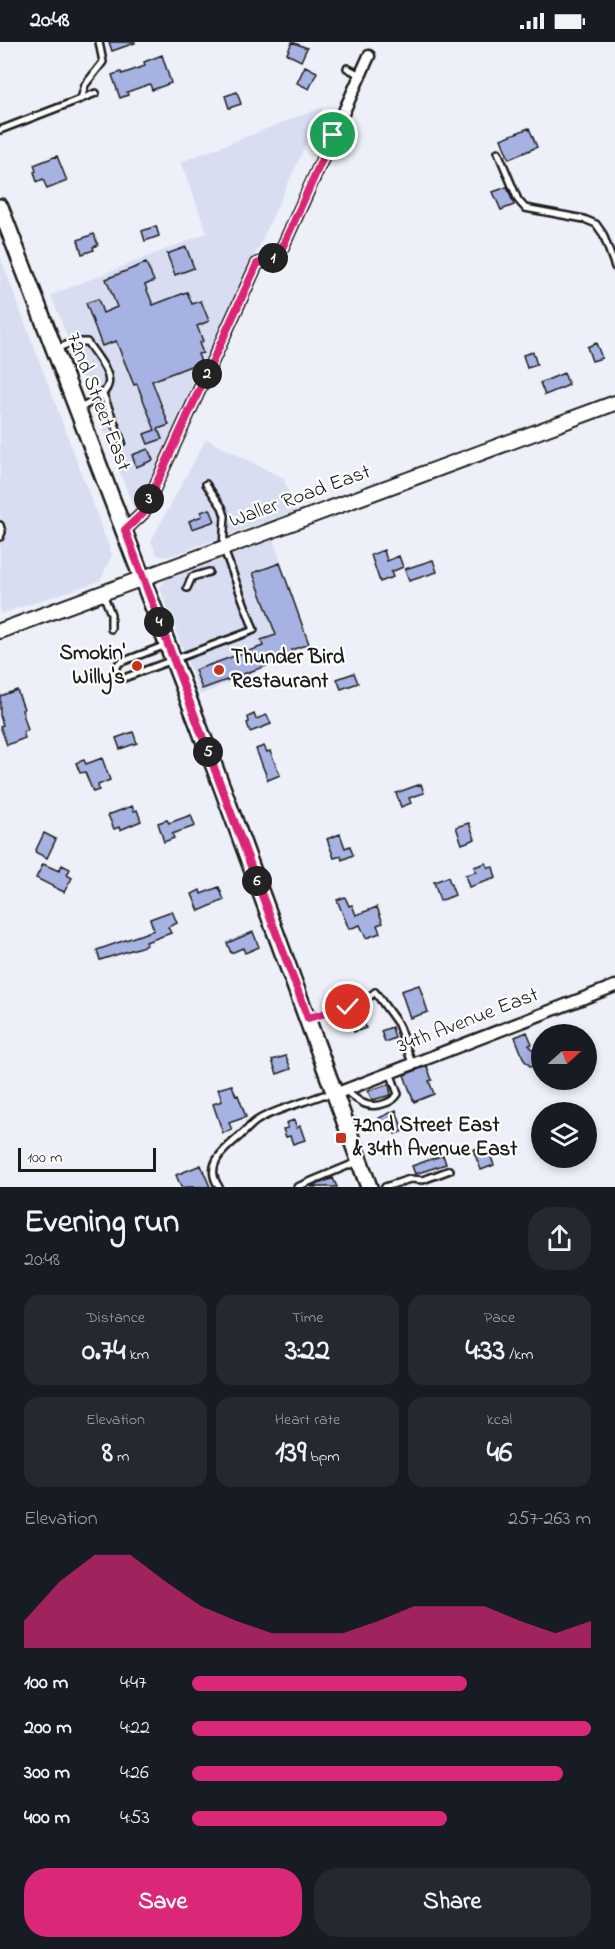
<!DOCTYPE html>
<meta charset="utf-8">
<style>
:root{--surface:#171b24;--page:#242831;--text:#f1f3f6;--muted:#9ea1a6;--accent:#db2777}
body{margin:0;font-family:"Indie Flower",sans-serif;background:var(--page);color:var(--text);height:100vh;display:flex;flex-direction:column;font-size:22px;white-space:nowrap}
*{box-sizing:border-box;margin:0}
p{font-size:20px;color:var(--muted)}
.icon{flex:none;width:33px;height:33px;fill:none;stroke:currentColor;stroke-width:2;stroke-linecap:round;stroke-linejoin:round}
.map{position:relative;height:1145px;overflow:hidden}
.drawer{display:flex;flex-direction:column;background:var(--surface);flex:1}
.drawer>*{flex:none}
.needle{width:39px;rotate:69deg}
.fabs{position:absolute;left:531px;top:982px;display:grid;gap:12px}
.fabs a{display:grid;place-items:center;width:66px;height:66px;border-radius:50%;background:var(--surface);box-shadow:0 3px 9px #0003;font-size:30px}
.scale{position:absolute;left:18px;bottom:15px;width:138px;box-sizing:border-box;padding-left:6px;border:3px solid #1c1c1c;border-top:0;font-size:16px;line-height:21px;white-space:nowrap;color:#1c1c1c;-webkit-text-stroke:4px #fff;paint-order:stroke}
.pin{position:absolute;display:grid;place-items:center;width:51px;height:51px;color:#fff;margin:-26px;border:3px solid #fff;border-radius:50%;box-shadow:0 2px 6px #0007}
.km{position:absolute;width:30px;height:30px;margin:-15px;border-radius:50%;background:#222;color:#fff;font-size:16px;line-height:30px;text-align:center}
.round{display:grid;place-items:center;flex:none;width:63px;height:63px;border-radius:24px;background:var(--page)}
.head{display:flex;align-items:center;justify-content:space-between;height:102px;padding:0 24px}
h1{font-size:33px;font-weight:800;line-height:45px}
.figures{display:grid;grid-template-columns:repeat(3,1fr);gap:9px;height:102px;padding:6px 24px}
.figures div{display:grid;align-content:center;border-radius:15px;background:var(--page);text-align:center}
.figures b{font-size:30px;font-weight:800}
.figures small{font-size:16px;font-weight:400}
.figures p{font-size:16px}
.chart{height:168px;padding:12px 24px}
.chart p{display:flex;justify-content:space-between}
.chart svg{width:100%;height:108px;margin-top:6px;fill:var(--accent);opacity:.7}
.cta{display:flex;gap:12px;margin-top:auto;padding:12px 24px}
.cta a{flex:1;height:69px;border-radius:24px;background:var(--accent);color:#fff;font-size:24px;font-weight:800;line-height:69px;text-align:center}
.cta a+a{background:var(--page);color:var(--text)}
ul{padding:0 24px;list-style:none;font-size:20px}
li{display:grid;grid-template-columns:96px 72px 1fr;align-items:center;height:45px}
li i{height:15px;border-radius:8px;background:var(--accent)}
.status{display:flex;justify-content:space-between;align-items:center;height:42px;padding:0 30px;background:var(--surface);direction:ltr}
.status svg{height:16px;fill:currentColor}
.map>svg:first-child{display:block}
.built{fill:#d8ddf2}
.building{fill:#a6b2e2;stroke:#1c1c1c;stroke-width:1.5}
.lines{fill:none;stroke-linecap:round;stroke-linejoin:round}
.service-casing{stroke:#1c1c1c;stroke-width:10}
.minor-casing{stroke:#1c1c1c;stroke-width:15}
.tertiary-casing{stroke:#1c1c1c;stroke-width:18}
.secondary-casing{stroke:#1c1c1c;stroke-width:20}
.service{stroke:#fff;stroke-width:5}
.minor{stroke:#fff;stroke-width:10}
.tertiary{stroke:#fff;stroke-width:14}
.secondary{stroke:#fff;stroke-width:15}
.route-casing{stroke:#fff;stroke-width:12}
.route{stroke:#db2777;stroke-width:8}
.poi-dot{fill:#c8321e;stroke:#fff;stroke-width:2}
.labels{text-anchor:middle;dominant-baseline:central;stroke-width:4.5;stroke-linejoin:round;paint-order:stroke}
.street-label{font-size:21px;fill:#1c1c1c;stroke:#fff}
.poi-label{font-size:21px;font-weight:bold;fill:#1c1c1c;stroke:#fff;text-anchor:start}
</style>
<div class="status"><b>20:48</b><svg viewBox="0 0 49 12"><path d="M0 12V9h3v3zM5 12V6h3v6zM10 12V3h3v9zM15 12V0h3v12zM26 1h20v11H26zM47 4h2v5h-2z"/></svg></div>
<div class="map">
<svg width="615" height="1145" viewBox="0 0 615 1145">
<rect width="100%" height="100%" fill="#edf0f9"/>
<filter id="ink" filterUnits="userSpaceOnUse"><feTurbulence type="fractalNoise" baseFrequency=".0167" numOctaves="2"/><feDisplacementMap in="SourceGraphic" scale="12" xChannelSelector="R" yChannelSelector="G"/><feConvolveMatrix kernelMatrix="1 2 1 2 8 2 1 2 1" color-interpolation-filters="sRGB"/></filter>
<g filter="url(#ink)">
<path class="built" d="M323,65L136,472L51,253L207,191L181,120Z
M0,214L112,513L100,539L0,572Z
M206,397L283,436L296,469L167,515L157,513L151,499Z
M273,497L309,602L291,608L293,614L200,653L160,546L165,538Z"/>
<path class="building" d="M109,0H135V1L112,9Z
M292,0L307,6L301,19L287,12Z
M162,13L171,41L152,48L150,42L127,50L128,53L120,56L112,33L121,30L122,32L145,24L144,20Z
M305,24L317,30L309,47L297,41Z
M237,50L241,62L229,66L225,54Z
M529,86L537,105L509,117L501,97Z
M57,114L67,139L47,147L43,137L37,140L34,130L36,129L34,123Z
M507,145L514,163L501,168L493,150Z
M156,184L159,194L145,199L142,189Z
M94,192L98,203L93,205L94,208L82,212L78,198Z
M186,205L194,226L175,233L167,212Z
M146,221L154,239L145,243L153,263L187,250L192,262L201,259L209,279L197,284L203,299L199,301L203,311L198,312L201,320L152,339L169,383L158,387L162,397L148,402L144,392L155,388L137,342L134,343L116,299L102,304L86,261L98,257L103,271L117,265L106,237Z
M596,301L602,316L592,319L587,305Z
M533,310L537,323L527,326L523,313Z
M564,331L569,343L545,353L540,341Z
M148,407L153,418L136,425L132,413Z
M210,467L215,479L192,487L189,479L202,474L201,470Z
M384,508L387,519L399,514L403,525L391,530L393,535L380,540L371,513Z
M433,518L437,530L409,539L405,527Z
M280,521L309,602L291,608L293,614L202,647L195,628L263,604L261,598L276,593L253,531Z
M354,631L358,641L341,647L337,637Z
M17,648L24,667L22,668L28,688L23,690L25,696L7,703L0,684L3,683L0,674V654Z
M254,672L256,677L267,673L271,682L250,690L247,681L249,680L248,675Z
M133,690L137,701L120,707L116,696Z
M264,704L267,710L270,709L280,733L268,738L256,707Z
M102,716L110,738L98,743L99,748L93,750L85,730L80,731L76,721L84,718L86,722Z
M421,742L424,751L409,756L411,761L401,765L396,751Z
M132,764L134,769L137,768L141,779L120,788L119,785L114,787L108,773Z
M191,773L195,784L172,792L174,796L164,800L158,781L167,778L169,781Z
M469,781L475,797L462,802L456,785Z
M44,791L56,797L47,816L35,810Z
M340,792L345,806L350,804L353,813L342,818L341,814L334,816L327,797Z
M486,821L488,826L493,825L496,836L469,845L465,833L476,830L474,825Z
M43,822L59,829L62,823L70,827L67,833L72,836L64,850L36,836Z
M448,835L455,853L440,859L434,840Z
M219,845L224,858L199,869L192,852L200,848L201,852Z
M345,855L349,864L352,863L356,873L377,865L383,881L377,883L380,891L366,896L360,883L349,887L337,858Z
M172,869L177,881L168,885L171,891L146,900L147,903L100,918L97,908L154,888L150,877Z
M253,890L259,905L245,911L243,906L231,911L227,901Z
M419,943L428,970L410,976L401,949Z
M359,967L366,986L354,990L347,971Z
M392,985L395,996L385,1000L381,989Z
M527,990L532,1002L529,1003L541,1017L531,1025L524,1018L515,995Z
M286,1014L291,1027L277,1032L272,1018Z
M427,1024L432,1038L429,1039L434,1052L414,1060L404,1033Z
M389,1042L391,1053L372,1058L368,1049Z
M232,1043L236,1054L238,1053L246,1075L229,1081L232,1088L223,1091L213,1062L222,1059L218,1047Z
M396,1068L403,1089L395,1092L390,1080L382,1083L379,1076Z
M294,1078L297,1086L300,1084L305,1098L293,1102L290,1094L286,1095L283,1087L288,1086L286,1081Z
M486,1102L494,1123L481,1128L473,1108Z
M443,1113L446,1122L415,1132L412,1124Z
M201,1123L210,1145H181L176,1133Z
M333,1136L337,1145H311Z"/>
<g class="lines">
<g class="service-casing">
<path id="service" d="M347,26L360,33
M81,57L85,43L103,20L99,0
M0,88L96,51
M498,110L518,158L525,166L584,177L596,182L603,192L615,225
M56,307L73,300H87C110,333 124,345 80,366
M103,352L122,400
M0,483L2,490L0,495
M187,546L192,535L209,530
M103,552L111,572V587
M166,603L119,621C115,627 114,630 118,636H124L254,588L223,505L225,474L222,465L206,442
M308,976L362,961L375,950L398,982L412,1021
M346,1049C359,1060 369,1068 386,1061C392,1059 395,1057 398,1052L390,1030
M219,1145C203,1122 225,1107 241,1093C247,1088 252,1081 258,1078C273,1068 306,1060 323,1053H332
M297,1145L357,1120
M385,1145L410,1137L423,1138L450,1128"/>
</g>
<g class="minor-casing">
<path id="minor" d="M125,488L143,471L257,222L279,213L369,14
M335,1052L615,944"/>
</g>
<g class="tertiary-casing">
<path id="tertiary" d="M0,589L615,361"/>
</g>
<g class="secondary-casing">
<path id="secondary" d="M0,165L222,745L369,1145"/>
</g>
<use href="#service" class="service"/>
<use href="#minor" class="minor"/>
<use href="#tertiary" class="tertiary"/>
<use href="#secondary" class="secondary"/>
</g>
</g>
<g class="lines" filter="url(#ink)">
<g class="route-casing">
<path id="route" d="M333,93L279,213L257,222L143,471L125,488L308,976L348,965"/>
</g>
<use href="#route" class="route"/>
</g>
<g class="poi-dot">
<circle cx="137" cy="624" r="6"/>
<circle cx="219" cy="628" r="6"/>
<rect x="335" y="1090" width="12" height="12" rx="3"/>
</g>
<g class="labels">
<g class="street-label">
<text transform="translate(98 360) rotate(69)">72nd Street East</text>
<text transform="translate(300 455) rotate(-20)">Waller Road East</text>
<text transform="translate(468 979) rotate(-21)">34th Avenue East</text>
</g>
<g class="poi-label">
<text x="125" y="612" text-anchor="end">Smokin'<tspan x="125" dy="24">Willy's</tspan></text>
<text x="231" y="616">Thunder Bird<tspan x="231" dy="24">Restaurant</tspan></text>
<text x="353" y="1084">72nd Street East<tspan x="353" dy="24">&amp; 34th Avenue East</tspan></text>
</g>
</g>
</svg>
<div class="fabs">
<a><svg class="needle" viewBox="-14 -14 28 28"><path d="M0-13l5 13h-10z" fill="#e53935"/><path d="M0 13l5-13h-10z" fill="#9ea1a6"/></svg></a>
<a><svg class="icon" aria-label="layers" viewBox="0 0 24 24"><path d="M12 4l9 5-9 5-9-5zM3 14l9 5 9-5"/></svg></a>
</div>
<div class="scale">100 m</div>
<div class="pin" style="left:333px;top:93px;background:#1e9e55"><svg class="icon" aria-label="arrive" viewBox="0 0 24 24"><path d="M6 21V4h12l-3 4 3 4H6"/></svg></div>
<div class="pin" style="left:348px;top:965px;background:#d93025"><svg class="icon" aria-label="check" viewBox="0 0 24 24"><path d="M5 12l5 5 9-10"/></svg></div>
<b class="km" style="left:273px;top:216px">1</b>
<b class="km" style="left:207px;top:332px">2</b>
<b class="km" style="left:149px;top:457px">3</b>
<b class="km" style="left:159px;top:580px">4</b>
<b class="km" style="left:208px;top:710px">5</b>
<b class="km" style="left:257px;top:839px">6</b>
</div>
<section class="drawer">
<div class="head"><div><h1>Evening run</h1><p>20:48</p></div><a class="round"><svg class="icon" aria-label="share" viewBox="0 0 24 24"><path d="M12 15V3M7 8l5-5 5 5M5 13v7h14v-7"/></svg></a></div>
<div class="figures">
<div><p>Distance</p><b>0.74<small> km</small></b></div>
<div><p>Time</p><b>3:22</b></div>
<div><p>Pace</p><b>4:33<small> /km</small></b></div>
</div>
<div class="figures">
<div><p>Elevation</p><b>8<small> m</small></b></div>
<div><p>Heart rate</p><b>139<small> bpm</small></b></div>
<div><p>kcal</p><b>46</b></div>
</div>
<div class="chart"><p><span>Elevation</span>257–263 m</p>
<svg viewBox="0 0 160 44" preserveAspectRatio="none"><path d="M0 44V33L10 17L20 6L30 6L40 17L50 27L60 33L70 38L80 38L90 38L100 33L110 27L120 27L130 27L140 33L150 38L160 33V44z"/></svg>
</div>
<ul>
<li><b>100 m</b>4:47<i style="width:69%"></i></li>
<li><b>200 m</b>4:22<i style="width:100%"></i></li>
<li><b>300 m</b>4:26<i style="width:93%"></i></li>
<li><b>400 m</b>4:53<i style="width:64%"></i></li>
</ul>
<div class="cta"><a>Save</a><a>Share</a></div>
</section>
